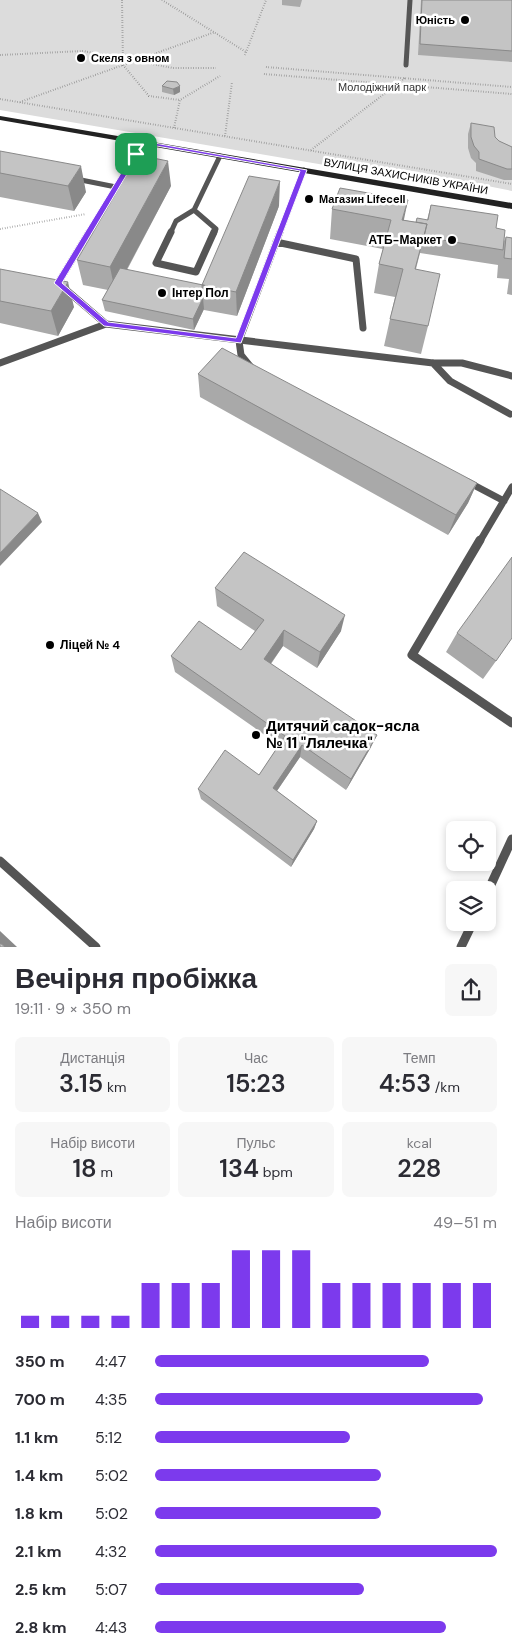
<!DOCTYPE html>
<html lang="uk">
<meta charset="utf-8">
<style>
:root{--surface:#fff;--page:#f7f7f7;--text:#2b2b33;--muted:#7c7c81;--accent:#7c3aed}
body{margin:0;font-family:"DM Sans",sans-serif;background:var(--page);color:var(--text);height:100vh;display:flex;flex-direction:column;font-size:19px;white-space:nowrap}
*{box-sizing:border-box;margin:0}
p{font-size:16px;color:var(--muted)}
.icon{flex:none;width:28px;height:28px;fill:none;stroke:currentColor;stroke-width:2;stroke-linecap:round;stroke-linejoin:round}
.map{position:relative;height:947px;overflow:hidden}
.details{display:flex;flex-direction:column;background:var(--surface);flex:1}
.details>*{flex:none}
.buttons{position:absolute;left:446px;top:821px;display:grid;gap:10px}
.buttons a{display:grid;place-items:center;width:50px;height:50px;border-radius:8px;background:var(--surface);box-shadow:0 2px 8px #0003;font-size:25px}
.pin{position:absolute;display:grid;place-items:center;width:42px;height:42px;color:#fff;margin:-21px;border-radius:10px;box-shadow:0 2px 8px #0006}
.round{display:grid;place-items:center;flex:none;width:52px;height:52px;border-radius:8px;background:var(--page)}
.head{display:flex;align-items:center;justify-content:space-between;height:85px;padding:0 15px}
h1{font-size:28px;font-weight:600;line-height:38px}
.metrics{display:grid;grid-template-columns:repeat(3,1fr);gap:8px;height:85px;padding:5px 15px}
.metrics div{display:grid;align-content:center;border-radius:8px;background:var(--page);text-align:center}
.metrics b{font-size:25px;font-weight:600}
.metrics small{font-size:14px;font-weight:400}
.metrics p{font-size:14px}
.chart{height:140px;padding:10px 15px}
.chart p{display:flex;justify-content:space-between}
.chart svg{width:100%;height:90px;margin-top:5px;stroke:var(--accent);stroke-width:6}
ul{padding:0 15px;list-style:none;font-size:16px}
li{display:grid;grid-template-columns:80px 60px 1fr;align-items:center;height:38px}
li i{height:12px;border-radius:6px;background:var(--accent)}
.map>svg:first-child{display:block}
.green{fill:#dcdcdc}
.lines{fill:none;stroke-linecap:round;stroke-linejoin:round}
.path{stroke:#777;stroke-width:2;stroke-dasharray:0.5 2;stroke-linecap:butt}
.service-far2{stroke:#555;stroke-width:5}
.service-far1{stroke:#555;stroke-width:7}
.service{stroke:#555;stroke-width:9}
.secondary{fill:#222;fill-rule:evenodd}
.wall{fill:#a9a9a9}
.shaded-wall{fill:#898989}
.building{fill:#c4c4c4;stroke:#898989}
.route{fill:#7c3aed;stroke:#fff;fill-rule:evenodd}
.poi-dot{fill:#000;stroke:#fff;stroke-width:2}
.labels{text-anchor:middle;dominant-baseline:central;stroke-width:5;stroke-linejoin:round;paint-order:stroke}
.far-poi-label{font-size:11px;font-weight:bold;fill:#000;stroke:#fff;text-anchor:start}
.far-park-label{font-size:11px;fill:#333;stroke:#fff}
.far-street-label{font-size:11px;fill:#000;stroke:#fff}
.poi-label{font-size:12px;font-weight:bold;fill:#000;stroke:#fff;text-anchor:start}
.near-poi-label{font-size:15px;font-weight:bold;fill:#000;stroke:#fff;text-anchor:start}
</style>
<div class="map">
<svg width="512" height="947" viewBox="0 0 512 947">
<rect width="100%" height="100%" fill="#fff"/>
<path class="green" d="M0,0H512V191L407,170L401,178L0,110Z"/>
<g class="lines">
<path class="path" d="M122,0L123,65L149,96L180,100
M162,0L246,52
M0,55L83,51L173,68H216
M245,55L266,0
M266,67L512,87
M264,74L512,94
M0,99L512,184
M20,102L215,32
M174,128L180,100L220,76
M225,136L232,82
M311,150L405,78
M0,229L86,214"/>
<path class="service-far2" d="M406,65L410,0
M76,179L116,187
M194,210L216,229L214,234
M194,210L220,156
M88,234L143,142
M170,234L176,221L194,210
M280,234L304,170"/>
<path class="service-far1" d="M171,232L156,263L196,272L214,232
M276,242L356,259L363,328
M58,283L89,232
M64,288L106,324L433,363H462L512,376
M0,363L106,324
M433,363L450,381L510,414
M250,366L241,355L239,341L280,232
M468,482L504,501
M480,541L512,487"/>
<path class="service" d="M480,540L412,655L512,723
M0,861L96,947
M488,891L512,839
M461,947L473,922"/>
<path class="secondary" d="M0,116L512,203V209L0,120Z"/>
</g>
<path class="wall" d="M282,0H302L300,7L282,5Z
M421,0H512V62L418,55Z
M167,81L180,92L174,95L162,92V86Z
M471,123L495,137L499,141L512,147V180H504L476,171V163L471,158L468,148V134Z
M0,151L86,192L74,211L0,197Z
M171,186L127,270L202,285L279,206L237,316L204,310V309L194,330L105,311L102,300L108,290L83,285L77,260Z
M431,205L496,228L504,241L506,237L512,238V295L507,294L509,279L497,278L498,265L420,253L416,269L428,326L421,354L384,346L390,319L395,297L374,293L379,264L383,249L330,239L332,209L416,222L427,220Z
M0,269L74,307L58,336L0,323Z
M198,374L477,483L468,503L448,535L200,397Z
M215,588L341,631L317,668L283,646L271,664L371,747L346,790L300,757L277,791L317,821L314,829L291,867L201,799L198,789L259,775L279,745L175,672L171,656L241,650L255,631L217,606Z
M457,633L496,661L483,679L446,652Z"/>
<path class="shaded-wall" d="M180,86V92L174,95L173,89Z
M168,161L171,186L115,291L110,267Z
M81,166L86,192L74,211L68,186Z
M280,181L279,206L237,316L236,292Z
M408,200L402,229V220Z
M68,282L74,307L58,336L51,311Z
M203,298L204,309L194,330L193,319Z
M477,483L468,503L448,535L456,515Z
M38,513L42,522L0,566V553Z
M345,615L341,631L317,668L320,652Z
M284,630L283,646L263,674L264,659Z
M377,735L371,747L346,790L351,779Z
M302,745L300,757L272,798L273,788Z
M317,821L314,829L291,867L293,860Z
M0,931L17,947H5L0,943Z"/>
<path class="building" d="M422,0H512V51L420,44Z
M167,81L177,82L180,86L173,89L162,86Z
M471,123L494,127L495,137L499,141L512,147V169H507L479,159V152L474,146L471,137Z
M0,151L81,166L68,186L0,173Z
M138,155L168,161L110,267L77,260Z
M249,176L280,181L236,292L202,285Z
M340,188L408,200L402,220L427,224L415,269L440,274L428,326L390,319L403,269L379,264L391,220L332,209Z
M431,205L498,215L496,228L505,230L503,250L424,237L427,224L416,222L417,218L428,220Z
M506,237L512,238V259L504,258Z
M120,268L208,286L202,285L203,298L193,319L102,300Z
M0,269L68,282L51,311L0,301Z
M222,348L477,483L456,515L198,374Z
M0,489L38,513L0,553Z
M244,552L345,615L320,652L284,630L264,659L377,735L351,779L302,745L273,788L317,821L293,860L198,789L225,750L259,775L285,736L171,656L199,621L241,650L264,620L215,588Z
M512,557V638L496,661L457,633Z
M0,943L5,947H0Z"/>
<path class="route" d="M143,141L307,170L241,343L104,326L54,283L140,142ZM145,144L300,171L236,338L108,322L62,283Z"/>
<g class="poi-dot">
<circle cx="465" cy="20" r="5"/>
<circle cx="81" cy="58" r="5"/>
<circle cx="309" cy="199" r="5"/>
<circle cx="452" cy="240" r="5"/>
<circle cx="162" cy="293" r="5"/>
<circle cx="50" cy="645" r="5"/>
<circle cx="256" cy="735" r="5"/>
</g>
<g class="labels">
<g class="far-poi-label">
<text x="455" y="20" text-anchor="end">Юність</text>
<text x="91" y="58">Скеля з овном</text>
<text x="319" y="199">Магазин Lifecell</text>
</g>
<g class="far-park-label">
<text x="382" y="87">Молодіжний парк</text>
</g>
<g class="far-street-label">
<text transform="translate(406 176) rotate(10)">ВУЛИЦЯ ЗАХИСНИКІВ УКРАЇНИ</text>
</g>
<g class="poi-label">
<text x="442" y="240" text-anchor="end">АТБ-Маркет</text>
<text x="172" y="293">Інтер Пол</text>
<text x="60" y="645">Ліцей № 4</text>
</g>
<g class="near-poi-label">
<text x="266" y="726">Дитячий садок-ясла<tspan x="266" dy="17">№ 11 "Лялечка"</tspan></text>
</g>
</g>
</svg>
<div class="buttons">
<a><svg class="icon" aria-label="locate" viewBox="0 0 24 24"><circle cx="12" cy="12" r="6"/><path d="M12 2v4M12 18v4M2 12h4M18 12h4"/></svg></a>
<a><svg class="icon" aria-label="layers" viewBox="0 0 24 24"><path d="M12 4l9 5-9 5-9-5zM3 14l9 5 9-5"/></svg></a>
</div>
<div class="pin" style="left:136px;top:154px;background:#1e9e55"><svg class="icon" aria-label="arrive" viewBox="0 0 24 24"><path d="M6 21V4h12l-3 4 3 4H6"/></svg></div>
</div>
<section class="details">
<div class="head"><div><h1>Вечірня пробіжка</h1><p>19:11 · 9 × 350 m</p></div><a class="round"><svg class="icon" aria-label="share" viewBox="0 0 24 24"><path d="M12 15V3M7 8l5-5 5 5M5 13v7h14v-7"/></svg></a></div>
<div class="metrics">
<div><p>Дистанція</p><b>3.15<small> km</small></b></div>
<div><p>Час</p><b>15:23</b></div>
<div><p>Темп</p><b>4:53<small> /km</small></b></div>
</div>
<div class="metrics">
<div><p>Набір висоти</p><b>18<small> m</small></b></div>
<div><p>Пульс</p><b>134<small> bpm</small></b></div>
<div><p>kcal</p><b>228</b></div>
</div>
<div class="chart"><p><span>Набір висоти</span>49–51 m</p>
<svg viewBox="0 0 160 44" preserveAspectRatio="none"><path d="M5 44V38M15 44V38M25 44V38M35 44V38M45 44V22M55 44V22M65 44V22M75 44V6M85 44V6M95 44V6M105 44V22M115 44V22M125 44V22M135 44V22M145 44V22M155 44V22"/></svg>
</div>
<ul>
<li><b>350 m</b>4:47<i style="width:80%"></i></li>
<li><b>700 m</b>4:35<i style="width:96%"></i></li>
<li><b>1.1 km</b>5:12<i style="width:57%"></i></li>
<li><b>1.4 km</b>5:02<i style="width:66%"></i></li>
<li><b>1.8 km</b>5:02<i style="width:66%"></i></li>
<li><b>2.1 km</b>4:32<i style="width:100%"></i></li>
<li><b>2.5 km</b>5:07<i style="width:61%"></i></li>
<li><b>2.8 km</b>4:43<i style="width:85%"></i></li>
</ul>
</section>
